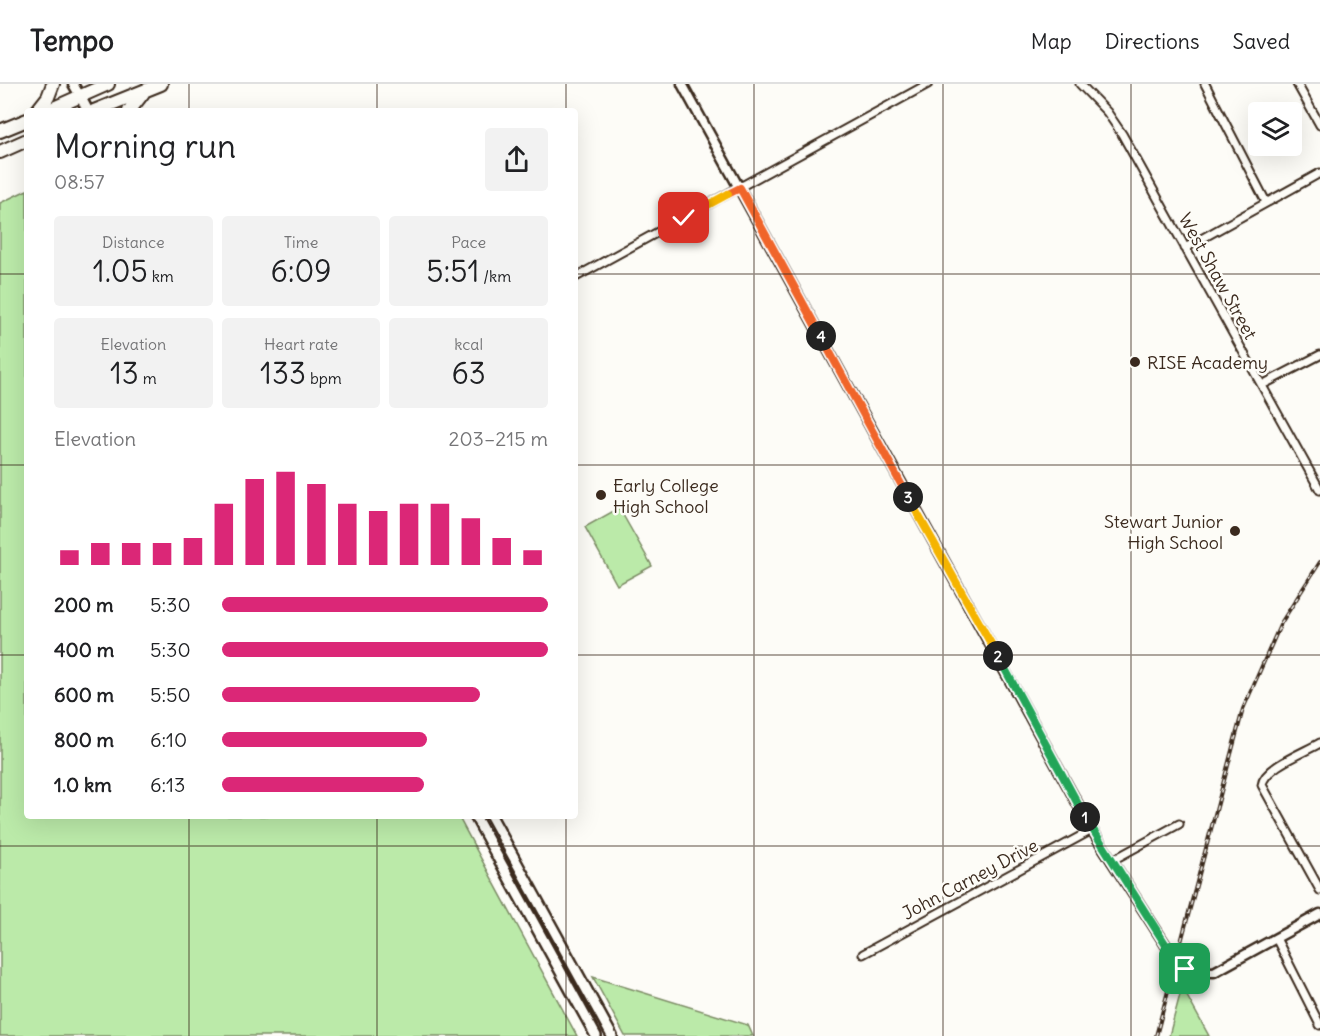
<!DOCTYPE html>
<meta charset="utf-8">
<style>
:root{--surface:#fff;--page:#f2f2f2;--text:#202124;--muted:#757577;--line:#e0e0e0;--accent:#db2777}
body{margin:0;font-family:Delius,sans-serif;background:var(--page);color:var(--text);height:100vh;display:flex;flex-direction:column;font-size:22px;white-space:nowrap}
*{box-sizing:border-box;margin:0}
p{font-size:20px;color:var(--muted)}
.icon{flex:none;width:33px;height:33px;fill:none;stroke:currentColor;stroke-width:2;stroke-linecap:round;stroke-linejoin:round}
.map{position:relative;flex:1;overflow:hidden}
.sheet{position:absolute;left:24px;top:24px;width:554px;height:711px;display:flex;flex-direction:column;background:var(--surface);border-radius:6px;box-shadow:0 6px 24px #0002}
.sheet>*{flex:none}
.buttons{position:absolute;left:1248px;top:18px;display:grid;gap:12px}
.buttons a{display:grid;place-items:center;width:54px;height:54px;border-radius:6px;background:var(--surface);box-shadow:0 6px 24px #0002;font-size:30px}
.pin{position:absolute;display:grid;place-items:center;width:51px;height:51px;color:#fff;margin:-26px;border-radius:12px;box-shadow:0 3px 9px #0006}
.km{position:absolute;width:30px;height:30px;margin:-15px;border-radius:50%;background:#222;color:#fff;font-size:16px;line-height:30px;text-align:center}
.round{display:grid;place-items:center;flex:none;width:63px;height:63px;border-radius:6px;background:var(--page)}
.overview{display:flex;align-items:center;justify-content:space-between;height:102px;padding:0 30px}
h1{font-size:33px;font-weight:600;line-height:45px}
.metrics{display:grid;grid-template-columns:repeat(3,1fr);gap:9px;height:102px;padding:6px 30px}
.metrics div{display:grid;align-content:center;border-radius:6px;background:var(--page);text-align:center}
.metrics b{font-size:30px;font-weight:600}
.metrics small{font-size:16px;font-weight:400}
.metrics p{font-size:16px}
.chart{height:168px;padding:12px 30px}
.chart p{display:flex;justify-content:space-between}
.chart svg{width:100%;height:108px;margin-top:6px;stroke:var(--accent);stroke-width:6}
ul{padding:0 30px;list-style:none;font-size:20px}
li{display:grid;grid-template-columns:96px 72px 1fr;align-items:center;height:45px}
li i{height:15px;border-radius:8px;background:var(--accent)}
header{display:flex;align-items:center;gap:36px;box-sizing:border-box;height:84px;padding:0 30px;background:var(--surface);border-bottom:2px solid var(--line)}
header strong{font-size:28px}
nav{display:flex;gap:33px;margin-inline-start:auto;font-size:21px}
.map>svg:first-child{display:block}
.green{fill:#bbeaa9;stroke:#7b8a64;stroke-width:1.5}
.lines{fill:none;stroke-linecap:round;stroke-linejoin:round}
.minor-casing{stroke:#3b2a1e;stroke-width:11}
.tertiary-casing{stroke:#3b2a1e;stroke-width:13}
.secondary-casing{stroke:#3b2a1e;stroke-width:14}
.trunk-casing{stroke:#3b2a1e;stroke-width:16}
.minor{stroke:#fdfcf7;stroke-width:7}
.tertiary{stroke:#fdfcf7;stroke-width:8}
.secondary{stroke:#fdfcf7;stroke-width:9}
.trunk{stroke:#fdfcf7;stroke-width:12}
.rail-casing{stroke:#3b2a1e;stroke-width:4}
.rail{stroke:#fdfcf7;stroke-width:1.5;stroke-dasharray:4.5;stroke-linecap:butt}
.split-1-casing{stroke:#fff;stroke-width:12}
.split-2-casing{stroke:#fff;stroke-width:12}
.split-3-casing{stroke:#fff;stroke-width:12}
.split-4-casing{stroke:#fff;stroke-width:12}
.split-5-casing{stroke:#fff;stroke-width:12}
.split-6-casing{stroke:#fff;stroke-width:12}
.split-1{stroke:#22a559;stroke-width:8}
.split-2{stroke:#22a559;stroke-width:8}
.split-3{stroke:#f5b400;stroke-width:8}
.split-4{stroke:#f0652b;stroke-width:8}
.split-5{stroke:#f0652b;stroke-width:8}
.split-6{stroke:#f5b400;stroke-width:8}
.grid{fill:none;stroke:#3b2a1e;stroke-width:1.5;stroke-opacity:0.55}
.poi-dot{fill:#3b2a1e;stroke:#fdfcf7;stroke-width:2}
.labels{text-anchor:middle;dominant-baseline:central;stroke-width:5;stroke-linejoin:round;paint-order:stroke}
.street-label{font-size:18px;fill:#3b2a1e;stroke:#fdfcf7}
.poi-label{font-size:18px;fill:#3b2a1e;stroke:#fdfcf7;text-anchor:start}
</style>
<header>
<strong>Tempo</strong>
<nav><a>Map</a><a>Directions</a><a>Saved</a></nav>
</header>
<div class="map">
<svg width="1320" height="952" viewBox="0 0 1320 952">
<rect width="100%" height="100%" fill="#fdfcf7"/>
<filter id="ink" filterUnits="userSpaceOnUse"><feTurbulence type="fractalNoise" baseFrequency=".0167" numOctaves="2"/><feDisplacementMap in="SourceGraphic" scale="12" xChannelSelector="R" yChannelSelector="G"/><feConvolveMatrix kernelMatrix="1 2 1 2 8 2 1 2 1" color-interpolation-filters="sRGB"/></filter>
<g filter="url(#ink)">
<path class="green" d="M27,106V732H458L577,952H0V119Z
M619,424L652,482L617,501L585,443Z
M593,893L748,941L753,952H625Z
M1182,903L1209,952H1169Z"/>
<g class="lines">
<g class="minor-casing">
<path id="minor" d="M1080,0L1107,28L1122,50L1320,406
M1205,0L1266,118
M1297,0L1320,41
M1185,164L1320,89
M574,194L928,0
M1262,301L1320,271
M1320,659C1305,668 1264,683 1262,701L1320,806
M1111,777L1179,740
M1276,854L1320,941
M863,870L1092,746"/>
</g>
<g class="tertiary-casing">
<path id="tertiary" d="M73,0L80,12
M682,0L1092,746L1176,877L1190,887L1214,888L1320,830"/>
</g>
<g class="secondary-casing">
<path id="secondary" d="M80,12L88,27
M475,732L596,952
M491,732L612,952"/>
</g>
<g class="trunk-casing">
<path id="trunk" d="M37,27L48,13L53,0
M47,27L108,0
M94,27L161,0
M129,27L143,9
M0,47L27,36
M0,68L27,56"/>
</g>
<use href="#minor" class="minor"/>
<use href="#tertiary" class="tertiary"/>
<use href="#secondary" class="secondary"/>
<use href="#trunk" class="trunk"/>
<g class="rail-casing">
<path id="rail" d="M1156,952L1243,625L1281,539L1320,478"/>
</g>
<use href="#rail" class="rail"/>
</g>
</g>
<g class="lines" filter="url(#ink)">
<g class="split-1-casing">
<path id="split-1" d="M1085,733L1176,877L1185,885"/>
</g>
<g class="split-2-casing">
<path id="split-2" d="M998,572L1085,733"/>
</g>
<g class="split-3-casing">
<path id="split-3" d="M908,413L998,572"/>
</g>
<g class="split-4-casing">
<path id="split-4" d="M821,252L908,413"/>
</g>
<g class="split-5-casing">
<path id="split-5" d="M728,110L740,104L821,252"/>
</g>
<g class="split-6-casing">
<path id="split-6" d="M684,134L728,110"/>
</g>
<use href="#split-1" class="split-1"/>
<use href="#split-2" class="split-2"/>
<use href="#split-3" class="split-3"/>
<use href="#split-4" class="split-4"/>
<use href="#split-5" class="split-5"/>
<use href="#split-6" class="split-6"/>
</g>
<path class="grid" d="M189,0V27M377,0V27M566,0V27M754,0V952M943,0V952M1131,0V952M0,190H27M574,190H1320M0,381H27M574,381H1320M0,571H27M574,571H1320M189,732V952M377,732V952M566,732V952M0,762H1320"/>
<g class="poi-dot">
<circle cx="1135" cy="278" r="6"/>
<circle cx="601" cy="411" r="6"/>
<circle cx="1235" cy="447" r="6"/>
</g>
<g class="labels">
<g class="street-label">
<text transform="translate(1218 192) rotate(61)">West Shaw Street</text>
<text transform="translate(970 795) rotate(-28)">John Carney Drive</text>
</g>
<g class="poi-label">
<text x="1147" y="278">RISE Academy</text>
<text x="613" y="401">Early College<tspan x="613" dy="21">High School</tspan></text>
<text x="1223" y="437" text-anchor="end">Stewart Junior<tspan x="1223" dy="21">High School</tspan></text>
</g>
</g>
</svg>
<div class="buttons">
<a><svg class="icon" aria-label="layers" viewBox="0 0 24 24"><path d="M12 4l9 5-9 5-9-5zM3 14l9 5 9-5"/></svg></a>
</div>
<div class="pin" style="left:1185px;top:885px;background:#1e9e55"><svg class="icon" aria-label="arrive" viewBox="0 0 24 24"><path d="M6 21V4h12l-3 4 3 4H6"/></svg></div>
<div class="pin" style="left:684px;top:134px;background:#d93025"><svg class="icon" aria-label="check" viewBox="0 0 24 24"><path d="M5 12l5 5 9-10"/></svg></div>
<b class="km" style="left:1085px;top:733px">1</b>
<b class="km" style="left:998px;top:572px">2</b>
<b class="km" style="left:908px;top:413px">3</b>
<b class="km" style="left:821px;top:252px">4</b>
<section class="sheet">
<div class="overview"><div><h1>Morning run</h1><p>08:57</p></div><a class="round"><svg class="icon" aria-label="share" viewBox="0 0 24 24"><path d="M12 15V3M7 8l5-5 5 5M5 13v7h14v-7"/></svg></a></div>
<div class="metrics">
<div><p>Distance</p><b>1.05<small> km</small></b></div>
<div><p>Time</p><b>6:09</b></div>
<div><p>Pace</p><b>5:51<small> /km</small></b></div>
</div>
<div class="metrics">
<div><p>Elevation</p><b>13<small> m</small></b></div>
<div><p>Heart rate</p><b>133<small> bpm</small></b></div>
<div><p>kcal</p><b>63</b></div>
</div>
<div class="chart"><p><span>Elevation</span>203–215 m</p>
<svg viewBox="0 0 160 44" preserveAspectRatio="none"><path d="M5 44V38M15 44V35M25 44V35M35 44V35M45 44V33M55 44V19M65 44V9M75 44V6M85 44V11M95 44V19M105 44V22M115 44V19M125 44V19M135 44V25M145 44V33M155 44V38"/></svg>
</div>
<ul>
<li><b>200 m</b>5:30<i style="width:100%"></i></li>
<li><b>400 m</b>5:30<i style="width:100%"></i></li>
<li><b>600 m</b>5:50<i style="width:79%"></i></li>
<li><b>800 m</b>6:10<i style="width:63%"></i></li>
<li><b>1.0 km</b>6:13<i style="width:62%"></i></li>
</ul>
</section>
</div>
